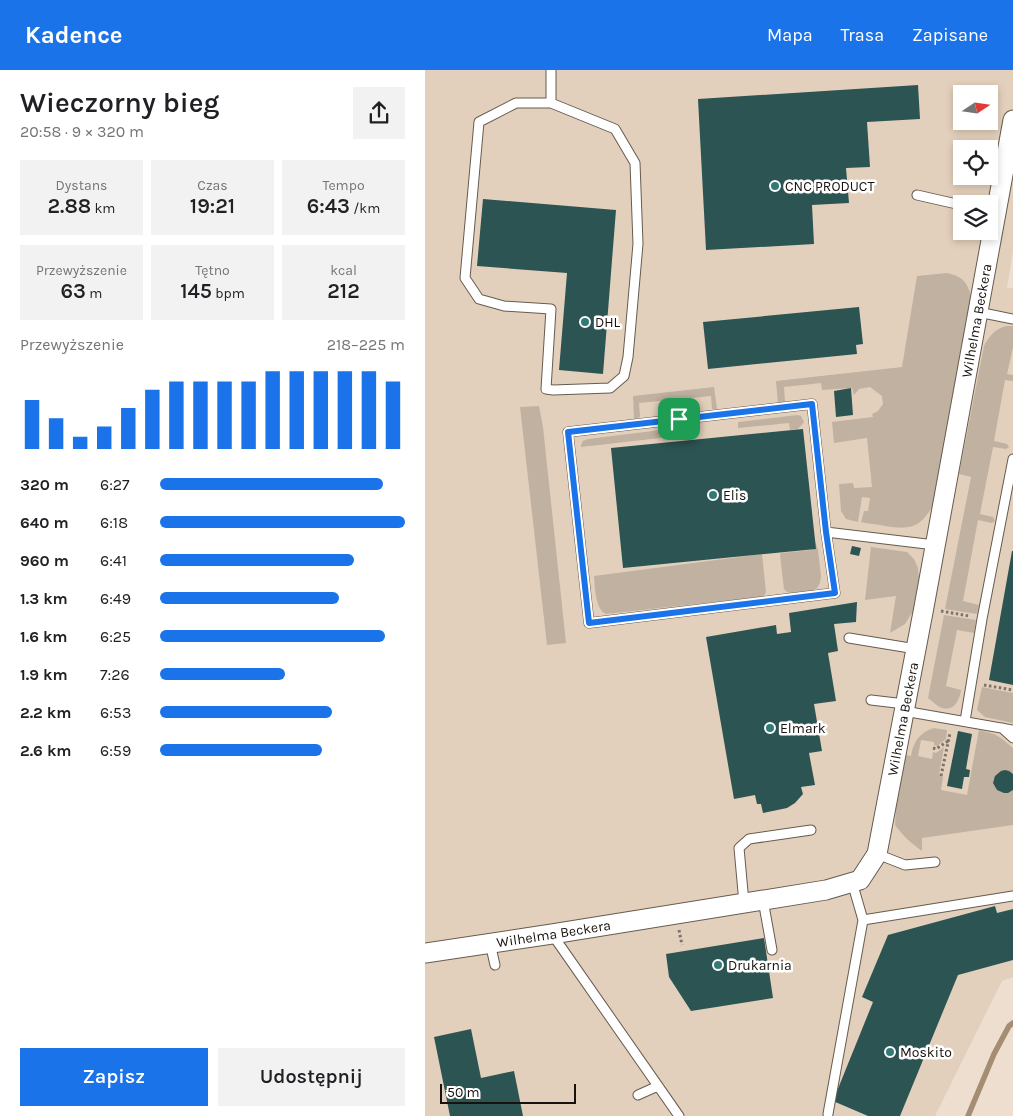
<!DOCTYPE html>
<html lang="pl">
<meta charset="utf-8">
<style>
:root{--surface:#fff;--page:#f2f2f2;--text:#202124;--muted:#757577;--accent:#1a73e8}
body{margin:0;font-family:Karla,sans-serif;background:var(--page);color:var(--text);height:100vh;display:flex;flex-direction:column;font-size:19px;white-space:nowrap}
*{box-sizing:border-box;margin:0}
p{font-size:16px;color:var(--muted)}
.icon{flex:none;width:28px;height:28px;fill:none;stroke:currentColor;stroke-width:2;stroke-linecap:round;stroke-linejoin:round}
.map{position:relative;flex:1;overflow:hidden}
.side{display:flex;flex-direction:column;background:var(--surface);width:425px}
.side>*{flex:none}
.needle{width:32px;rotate:77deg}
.buttons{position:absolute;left:528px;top:15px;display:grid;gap:10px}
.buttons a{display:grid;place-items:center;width:45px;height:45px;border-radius:0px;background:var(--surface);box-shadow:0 2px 8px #0003;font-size:25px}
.scale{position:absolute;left:15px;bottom:12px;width:136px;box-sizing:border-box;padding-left:5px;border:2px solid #17120d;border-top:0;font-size:14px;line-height:18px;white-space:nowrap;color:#17120d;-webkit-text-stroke:4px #fff;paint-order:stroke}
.pin{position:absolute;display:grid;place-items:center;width:42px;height:42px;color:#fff;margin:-21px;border-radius:10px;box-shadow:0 2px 8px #0006}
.round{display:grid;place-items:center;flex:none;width:52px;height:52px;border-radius:0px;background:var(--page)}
.headline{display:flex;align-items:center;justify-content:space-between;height:85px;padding:0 20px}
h1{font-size:28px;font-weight:600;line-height:38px}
.figures{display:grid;grid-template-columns:repeat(3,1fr);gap:8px;height:85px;padding:5px 20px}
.figures div{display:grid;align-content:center;border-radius:0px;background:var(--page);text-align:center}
.figures b{font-size:21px;font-weight:600}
.figures small{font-size:14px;font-weight:400}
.figures p{font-size:14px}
.chart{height:140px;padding:10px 20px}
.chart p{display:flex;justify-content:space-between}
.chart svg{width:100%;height:90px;margin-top:5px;stroke:var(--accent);stroke-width:6}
.action{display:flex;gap:10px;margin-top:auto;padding:10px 20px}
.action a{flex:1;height:58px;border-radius:0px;background:var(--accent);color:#fff;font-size:20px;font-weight:600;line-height:58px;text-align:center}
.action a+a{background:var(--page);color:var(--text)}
ul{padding:0 20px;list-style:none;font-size:16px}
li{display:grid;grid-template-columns:80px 60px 1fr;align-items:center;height:38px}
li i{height:12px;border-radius:6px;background:var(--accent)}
header{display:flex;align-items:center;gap:30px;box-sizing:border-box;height:70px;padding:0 25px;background:var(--accent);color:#fff}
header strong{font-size:24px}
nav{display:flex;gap:28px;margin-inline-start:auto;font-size:18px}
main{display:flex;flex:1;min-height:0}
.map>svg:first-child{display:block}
.built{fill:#e3d0bc;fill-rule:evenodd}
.green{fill:#c0b1a1}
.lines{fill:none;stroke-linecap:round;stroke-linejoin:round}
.stream{stroke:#a58d74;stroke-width:5.5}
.building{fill:#2c5452}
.lane-casing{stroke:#675b4f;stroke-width:11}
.street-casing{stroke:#675b4f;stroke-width:21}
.path{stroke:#7d746a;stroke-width:3;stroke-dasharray:2.5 2.5;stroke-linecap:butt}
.lane{stroke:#fff;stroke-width:9}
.street{stroke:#fff;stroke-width:19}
.route-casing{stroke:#fff;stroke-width:10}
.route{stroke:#1a73e8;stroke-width:6}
.poi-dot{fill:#327a77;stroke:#fff;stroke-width:2}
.labels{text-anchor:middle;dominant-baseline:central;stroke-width:5;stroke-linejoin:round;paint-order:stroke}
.poi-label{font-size:14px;fill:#17120d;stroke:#fff;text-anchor:start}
.street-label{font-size:14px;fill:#17120d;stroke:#fff}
</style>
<header>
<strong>Kadence</strong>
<nav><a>Mapa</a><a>Trasa</a><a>Zapisane</a></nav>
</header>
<main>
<section class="side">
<div class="headline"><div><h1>Wieczorny bieg</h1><p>20:58 · 9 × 320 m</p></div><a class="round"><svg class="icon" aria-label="share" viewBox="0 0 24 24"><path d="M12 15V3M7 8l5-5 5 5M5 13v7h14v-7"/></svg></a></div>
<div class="figures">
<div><p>Dystans</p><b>2.88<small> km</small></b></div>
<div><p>Czas</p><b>19:21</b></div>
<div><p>Tempo</p><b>6:43<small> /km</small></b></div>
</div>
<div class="figures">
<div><p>Przewyższenie</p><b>63<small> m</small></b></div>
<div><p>Tętno</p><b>145<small> bpm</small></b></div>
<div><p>kcal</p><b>212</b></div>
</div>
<div class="chart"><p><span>Przewyższenie</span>218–225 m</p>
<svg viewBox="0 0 160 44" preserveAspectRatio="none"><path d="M5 44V20M15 44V29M25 44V38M35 44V33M45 44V24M55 44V15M65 44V11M75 44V11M85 44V11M95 44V11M105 44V6M115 44V6M125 44V6M135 44V6M145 44V6M155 44V11"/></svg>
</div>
<ul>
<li><b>320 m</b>6:27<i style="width:91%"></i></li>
<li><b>640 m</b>6:18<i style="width:100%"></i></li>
<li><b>960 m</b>6:41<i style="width:79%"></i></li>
<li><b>1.3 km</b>6:49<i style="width:73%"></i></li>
<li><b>1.6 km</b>6:25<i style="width:92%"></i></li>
<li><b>1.9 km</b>7:26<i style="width:51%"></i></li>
<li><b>2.2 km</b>6:53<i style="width:70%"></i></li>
<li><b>2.6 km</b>6:59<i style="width:66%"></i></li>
</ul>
<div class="action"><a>Zapisz</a><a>Udostępnij</a></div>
</section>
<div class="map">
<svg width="588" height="1046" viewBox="0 0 588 1046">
<rect width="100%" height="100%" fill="#edded0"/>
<path class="built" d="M0,0H588V181L582,218H588V907L577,911L510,1046H0ZM536,24H564V51H536ZM536,79H564V106H536ZM536,134H564V161H536Z"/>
<path class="green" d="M522,203C540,207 543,214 547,230L509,434C495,458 486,460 460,456C452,454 444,454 436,452L439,441H443L445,428L437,427L433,452L421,449L416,441L414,414L428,413L429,418L447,417L442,368L409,373L407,352L448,347L447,344L453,341L458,334L457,326L445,317L434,319L429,325L427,318L397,320L396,313L359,317L360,332L353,333L351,311L477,297L492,206Z
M582,256H588V277L582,304L588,305V311L580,310L569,371L582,374L584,377L581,379L568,377L555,444L568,447L570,451L567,453L553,450L538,531L554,535L552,544L520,539L546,407L534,404L559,276C564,266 571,258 582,256Z
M289,317L292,339H287L286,326L214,333L215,347L209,349L208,326Z
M114,336L118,357L141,573L122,575L95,337Z
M372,345L376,346L379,352L373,359L365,360L364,353L313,358V352Z
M252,358L253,366L156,377V375L158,371L163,369Z
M385,468L390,471L393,480L396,506L395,513L392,518L387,521L365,523L362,522L359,519L355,485L356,483L386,480Z
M446,477L482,482L489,489L493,498L494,508L488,541L480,554L465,563L471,526L440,530Z
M337,484L341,522L339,526L334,527L181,544C170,539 170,517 169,506Z
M519,545L551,550L549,563L532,560L521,616L536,620C535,629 529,642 517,638C513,637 507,631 503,628Z
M557,617L588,623V653L560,647L552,640Z
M509,658L522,660L521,669L512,676L509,675V672L496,670L493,686L507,689L508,682L511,683L519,677L514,705L518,707L516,720L542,725L554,660L569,664L576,668L588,678V755L497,768V781C486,773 478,766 470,755L471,738L481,685L486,686C488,672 495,662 509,658Z"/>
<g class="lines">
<path class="stream" d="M543,1046L569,984L584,956L588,953"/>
</g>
<path class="building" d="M493,15L495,49L442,52L445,97L421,98L424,133L387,135L389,174L281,180L273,29Z
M58,129L191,140L178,304L134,300L142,203L52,196Z
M434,237L438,274L431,275L432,284L283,299L278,252Z
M426,318L428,345L411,347L409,321Z
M378,359L391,479L198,498L186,378Z
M427,476L436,478L434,486L425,484Z
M587,481H588V615L564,610Z
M432,532L431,552L409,554L413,581L403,583L411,631L389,634L397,681L384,683L390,715L376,717L378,724L370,733L362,738L338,743L336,734H332L330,725L309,729L281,567L351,555L352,564L366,562L364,543Z
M533,661L547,664L541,699L545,700L544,707H539L537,719L522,716Z
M580,700L584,701L588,704V720L583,723H579L572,720L568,713L570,706L576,701Z
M570,836L572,843L588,839V890L533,905L475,1046H443L408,1031L448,932L437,927L463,865Z
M339,868L348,928L266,941L244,907L241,884Z
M46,959L56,1008L89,1001L98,1046H25L9,967Z"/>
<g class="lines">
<g class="lane-casing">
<path id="lane" d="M91,33H126L190,59L210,93L213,174L203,287L199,306L185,318L128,320L121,319L126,239L79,236L54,229L40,208L54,52Z
M126,33V0
M492,125L536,135
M553,242L588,249
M401,462L410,523L164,553L143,362L387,334L401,462L510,475
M424,568L491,579
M446,630L480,634
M479,641L588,660
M540,651L557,549L588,389
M577,658L588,668
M452,784L480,795L510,792
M338,830L347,880
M319,833L314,778L324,769L386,760
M438,850L588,826
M127,864L254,1046
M65,873L70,895
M213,1025L233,1016
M403,1044L438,850L427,812"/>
</g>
<g class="street-casing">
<g id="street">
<path id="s1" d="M0,883L127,864L401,820L435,810L452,784L499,537L588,50"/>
</g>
</g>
<path class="path" d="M516,541L544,546
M559,615L588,620
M508,678L511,679L523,671
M516,706L525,663
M254,860L257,875"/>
<use href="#lane" class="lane"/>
<use href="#street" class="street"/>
</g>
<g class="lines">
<g class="route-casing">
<path id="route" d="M387,334L401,462L410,523L164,553L143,362Z"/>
</g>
<use href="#route" class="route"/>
</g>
<g class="poi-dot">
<circle cx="350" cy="116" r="5"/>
<circle cx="160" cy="252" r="5"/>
<circle cx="288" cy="425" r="5"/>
<circle cx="345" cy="658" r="5"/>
<circle cx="293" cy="895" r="5"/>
<circle cx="465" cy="982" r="5"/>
</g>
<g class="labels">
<g class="poi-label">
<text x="360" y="116">CNC PRODUCT</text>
<text x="170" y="252">DHL</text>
<text x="298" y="425">Elis</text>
<text x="355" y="658">Elmark</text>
<text x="303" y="895">Drukarnia</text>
<text x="475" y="982">Moskito</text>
</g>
<g class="street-label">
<text stroke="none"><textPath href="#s1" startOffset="1015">Wilhelma Beckera</textPath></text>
<text stroke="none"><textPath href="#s1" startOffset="610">Wilhelma Beckera</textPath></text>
<text stroke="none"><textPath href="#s1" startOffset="130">Wilhelma Beckera</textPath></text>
</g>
</g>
</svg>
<div class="buttons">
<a><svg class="needle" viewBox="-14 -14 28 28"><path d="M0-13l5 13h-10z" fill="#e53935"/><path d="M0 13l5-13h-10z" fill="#757577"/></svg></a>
<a><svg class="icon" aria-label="locate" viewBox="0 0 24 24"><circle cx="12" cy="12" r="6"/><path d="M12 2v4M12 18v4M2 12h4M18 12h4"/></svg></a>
<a><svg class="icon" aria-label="layers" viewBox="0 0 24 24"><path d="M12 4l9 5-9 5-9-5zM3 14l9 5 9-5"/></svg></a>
</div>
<div class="scale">50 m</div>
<div class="pin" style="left:254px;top:349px;background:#1e9e55"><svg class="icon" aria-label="arrive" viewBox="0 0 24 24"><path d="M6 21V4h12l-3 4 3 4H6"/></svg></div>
</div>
</main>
